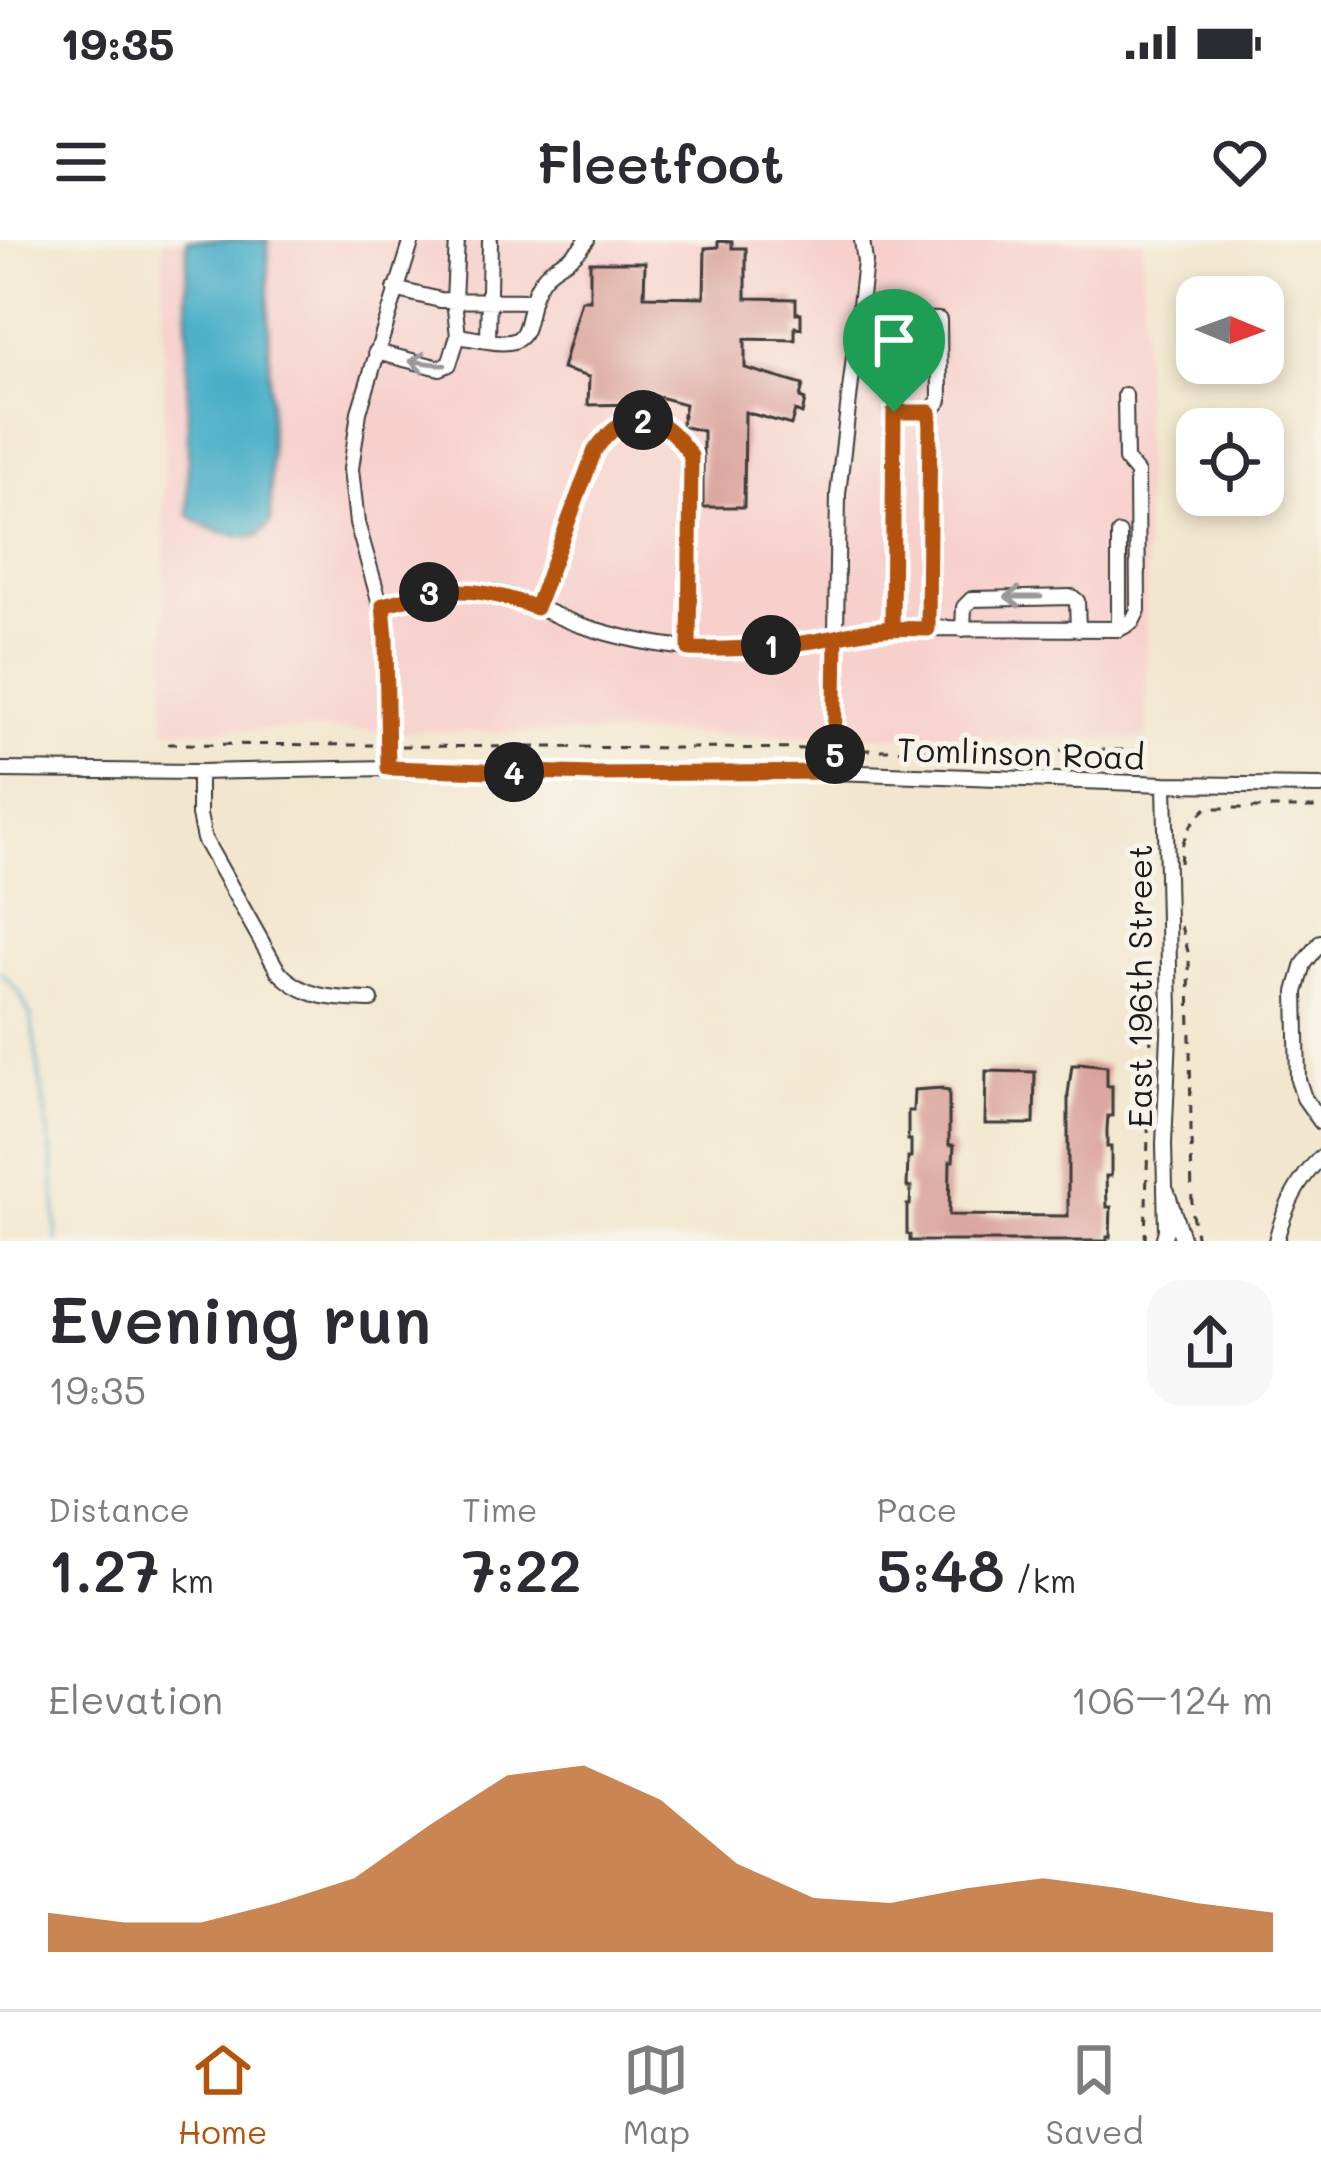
<!DOCTYPE html>
<meta charset="utf-8">
<style>
:root{--surface:#fff;--page:#f7f7f7;--text:#2b2b33;--muted:#7c7c81;--line:#e1e1e2;--accent:#b45309}
body{margin:0;font-family:Mali,sans-serif;background:var(--page);color:var(--text);height:100vh;display:flex;flex-direction:column;font-size:45px;white-space:nowrap}
*{box-sizing:border-box;margin:0}
p{font-size:39px;color:var(--muted)}
.icon{flex:none;width:66px;height:66px;fill:none;stroke:currentColor;stroke-width:2;stroke-linecap:round;stroke-linejoin:round}
.map{position:relative;height:1001px;overflow:hidden}
.side{display:flex;flex-direction:column;background:var(--surface);flex:1}
.side>*{flex:none}
.needle{width:78px;rotate:91deg}
.buttons{position:absolute;left:1176px;top:36px;display:grid;gap:24px}
.buttons a{display:grid;place-items:center;width:108px;height:108px;border-radius:24px;background:var(--surface);box-shadow:0 6px 18px #0003;font-size:60px}
.pin{position:absolute;display:grid;place-items:center;width:102px;height:102px;color:#fff;margin:-123px -51px;border-radius:50% 50% 50% 0;rotate:-45deg;box-shadow:0 0 12px #0007}
.pin .icon{rotate:45deg}
.km{position:absolute;width:60px;height:60px;margin:-30px;border-radius:50%;background:#222;color:#fff;font-size:33px;line-height:60px;text-align:center}
.round{display:grid;place-items:center;flex:none;width:126px;height:126px;border-radius:36px;background:var(--page)}
.overview{display:flex;align-items:center;justify-content:space-between;height:204px;padding:0 48px}
h1{font-size:66px;font-weight:600;line-height:90px}
.figures{display:grid;grid-template-columns:repeat(3,1fr);gap:18px;height:204px;padding:12px 48px}
.figures div{display:grid;align-content:center}
.figures b{font-size:60px;font-weight:600}
.figures small{font-size:33px;font-weight:400}
.figures p{font-size:33px}
.chart{height:336px;padding:24px 48px}
.chart p{display:flex;justify-content:space-between}
.chart svg{width:100%;height:216px;margin-top:12px;fill:var(--accent);opacity:.7}
.status{display:flex;justify-content:space-between;align-items:center;height:84px;padding:0 60px;background:var(--surface);direction:ltr}
.status svg{height:33px;fill:currentColor}
header{display:flex;justify-content:space-between;align-items:center;height:156px;padding:0 48px;background:var(--surface);font-size:54px;font-weight:600}
.tabs{display:flex;justify-content:space-around;align-items:center;height:168px;border-top:3px solid var(--line);background:var(--surface);font-size:33px;color:var(--muted)}
.tabs a{display:grid;justify-items:center;gap:6px}
.tabs .on{color:var(--accent)}
.map>svg:first-child{display:block}
.built{fill:#f7d0cc}
.water{fill:#49afc8;stroke:#326672;stroke-width:3}
.lines{fill:none;stroke-linecap:round;stroke-linejoin:round}
.stream{stroke:#49afc8;stroke-width:3}
.building{fill:#d79a93}
.minor-casing{stroke:#3c3a37;stroke-width:18}
.path{stroke:#3c3a37;stroke-width:3;stroke-dasharray:9 9;stroke-linecap:butt}
.minor{stroke:#fff;stroke-width:14}
.oneway{stroke:#999}
.route-casing{stroke:#fff;stroke-width:24}
.route{stroke:#b45309;stroke-width:15}
.labels{text-anchor:middle;dominant-baseline:central;stroke-width:10;stroke-linejoin:round;paint-order:stroke}
.street-label{font-size:33px;fill:#1c1c1c;stroke:#f7f3e8}
</style>
<div class="status"><b>19:35</b><svg viewBox="0 0 49 12"><path d="M0 12V9h3v3zM5 12V6h3v6zM10 12V3h3v9zM15 12V0h3v12zM26 1h20v11H26zM47 4h2v5h-2z"/></svg></div>
<header><svg class="icon" aria-label="menu" viewBox="0 0 24 24"><path d="M4 6h16M4 12h16M4 18h16"/></svg>Fleetfoot<svg class="icon" aria-label="heart" viewBox="0 0 24 24"><path d="M12 20l-8-8c-3-5 5-10 8-4 3-6 11-1 8 4z"/></svg></header>
<div class="map">
<svg width="1321" height="1001" viewBox="0 0 1321 1001">
<rect width="100%" height="100%" fill="#f7f3e8"/>
<filter id="ink" filterUnits="userSpaceOnUse"><feTurbulence type="fractalNoise" baseFrequency=".00833" numOctaves="2"/><feDisplacementMap in="SourceGraphic" scale="24" xChannelSelector="R" yChannelSelector="G"/><feConvolveMatrix kernelMatrix="1 2 1 2 8 2 1 2 1" color-interpolation-filters="sRGB"/></filter>
<filter id="wash" filterUnits="userSpaceOnUse"><feTurbulence type="fractalNoise" baseFrequency=".004" numOctaves="4" result="noise"/><feDisplacementMap in="SourceGraphic" scale="48" xChannelSelector="R" yChannelSelector="G"/><feGaussianBlur stdDeviation="2.7" result="paint"/><feColorMatrix in="noise" values="0 0 0 0 0 0 0 0 0 0 0 0 0 0 0 0 0 1.4 0 .05"/><feComposite in="paint" operator="in"/></filter>
<g filter="url(#wash)">
<rect width="100%" height="100%" fill="#f2e7ce"/>
<path class="built" d="M163,0H1143L1147,499L165,489Z"/>
<path class="water" d="M187,0H268L271,282L258,296C232,297 208,292 188,274Z"/>
<g class="lines">
<path class="stream" d="M0,732L19,752L31,777L53,924L57,1001"/>
</g>
<g id="blocks">
<path class="building" d="M718,1L732,2V8H746V58L796,59V73H801V88L795,87V100L745,99V128L803,145L800,158L805,160L802,174L795,171L791,185L745,172L744,267H703V191L681,186L685,164L644,153L643,164L588,165L589,137L562,129L581,60H590V22H645L644,56L704,57L705,8L718,7Z
M1079,823L1107,826V846H1112V876H1108L1107,889V907H1111V936H1106L1107,967H1111L1110,997H1107V1001H910V995L907,994V965H910L911,947H907L908,918H911V900H908V871H913L914,850L942,848V850L949,851V905H954L953,921H950L949,975L1068,976V854L1072,825H1079Z
M986,831L1035,832L1034,884H985Z"/>
</g>
</g>
<g filter="url(#ink)">
<use href="#blocks" fill-opacity="0" stroke="#3c3a37" stroke-width="3"/>
<g class="lines">
<g class="minor-casing">
<path id="minor" d="M457,0L454,60L458,96L488,101
M490,0L488,101C526,107 525,94 532,61
M395,49L440,60L532,61C545,19 567,30 587,0
M376,112L440,128L449,124L458,96
M894,172V79L939,80L940,160L930,172
M383,365C419,355 455,345 493,352C523,358 551,375 580,385C614,396 652,405 689,408C757,415 825,393 892,388L1119,389L1132,382L1138,370L1137,233L1126,220L1125,155
M536,367L595,210C630,163 661,171 691,216L690,409
M892,388L894,172H930L928,389
M963,389L964,367L972,359L1072,357L1077,361L1078,390
M1119,389V294
M388,528L385,381L357,283L351,229L359,172L412,0
M0,530L199,532L388,528L594,534L834,532L1165,544L1321,546
M199,532V575L204,599L278,731C304,759 335,759 371,760
M834,532L838,254L865,22L862,0
M1321,702L1304,724L1296,752L1298,840L1304,858L1321,882
M1167,952L1183,1001
M1163,1001L1166,990L1164,904L1170,773L1165,544
M1276,1001C1284,968 1297,941 1321,917"/>
</g>
<path class="path" d="M168,504L373,505
M401,506L823,509
M844,510H1137
M1180,623C1182,598 1188,584 1207,568H1321
M1181,686L1189,715L1192,974L1197,1001
M1145,1001L1151,792"/>
<use href="#minor" class="minor"/>
</g>
<defs><path id="oneway-shaft" d="M-6 0H5M1.5-3L5.5 0L1.5 3" fill="none" stroke-width="1.6" stroke-linecap="round" stroke-linejoin="round" transform="scale(3)"/></defs>
<g class="oneway">
<use href="#oneway-shaft" transform="translate(427 123) rotate(-173)"/>
<use href="#oneway-shaft" transform="translate(1023 357) rotate(-180)"/>
</g>
</g>
<g class="lines" filter="url(#ink)">
<g class="route-casing">
<path id="route" d="M894,172L892,388C872,389 854,393 835,397C788,407 737,410 689,409L691,216C661,171 630,163 595,210L536,368C475,344 444,348 383,365L386,398L388,528L594,534L834,532L836,397C866,388 896,388 928,389L930,172H894"/>
</g>
<use href="#route" class="route"/>
</g>
<g class="labels">
<g class="street-label">
<text transform="translate(1021 512) rotate(2)">Tomlinson Road</text>
<text transform="translate(1138 746) rotate(-90)">East 196th Street</text>
</g>
</g>
</svg>
<div class="buttons">
<a><svg class="needle" viewBox="-14 -14 28 28"><path d="M0-13l5 13h-10z" fill="#e53935"/><path d="M0 13l5-13h-10z" fill="#7c7c81"/></svg></a>
<a><svg class="icon" aria-label="locate" viewBox="0 0 24 24"><circle cx="12" cy="12" r="6"/><path d="M12 2v4M12 18v4M2 12h4M18 12h4"/></svg></a>
</div>
<div class="pin" style="left:894px;top:172px;background:#1e9e55"><svg class="icon" aria-label="arrive" viewBox="0 0 24 24"><path d="M6 21V4h12l-3 4 3 4H6"/></svg></div>
<b class="km" style="left:771px;top:405px">1</b>
<b class="km" style="left:643px;top:180px">2</b>
<b class="km" style="left:429px;top:352px">3</b>
<b class="km" style="left:514px;top:532px">4</b>
<b class="km" style="left:835px;top:514px">5</b>
</div>
<section class="side">
<div class="overview"><div><h1>Evening run</h1><p>19:35</p></div><a class="round"><svg class="icon" aria-label="share" viewBox="0 0 24 24"><path d="M12 15V3M7 8l5-5 5 5M5 13v7h14v-7"/></svg></a></div>
<div class="figures">
<div><p>Distance</p><b>1.27<small> km</small></b></div>
<div><p>Time</p><b>7:22</b></div>
<div><p>Pace</p><b>5:48<small> /km</small></b></div>
</div>
<div class="chart"><p><span>Elevation</span>106–124 m</p>
<svg viewBox="0 0 160 44" preserveAspectRatio="none"><path d="M0 44V36L10 38L20 38L30 34L40 29L50 18L60 8L70 6L80 13L90 26L100 33L110 34L120 31L130 29L140 31L150 34L160 36V44z"/></svg>
</div>
</section>
<nav class="tabs">
<a class="on"><svg class="icon" aria-label="home" viewBox="0 0 24 24"><path d="M3 11l9-7 9 7M6 9v11h12V9"/></svg>Home</a>
<a><svg class="icon" aria-label="map" viewBox="0 0 24 24"><path d="M3 6l6-2 6 2 6-2v14l-6 2-6-2-6 2zM9 4v14M15 6v14"/></svg>Map</a>
<a><svg class="icon" aria-label="saved" viewBox="0 0 24 24"><path d="M7 4h10v16l-5-4-5 4z"/></svg>Saved</a>
</nav>
